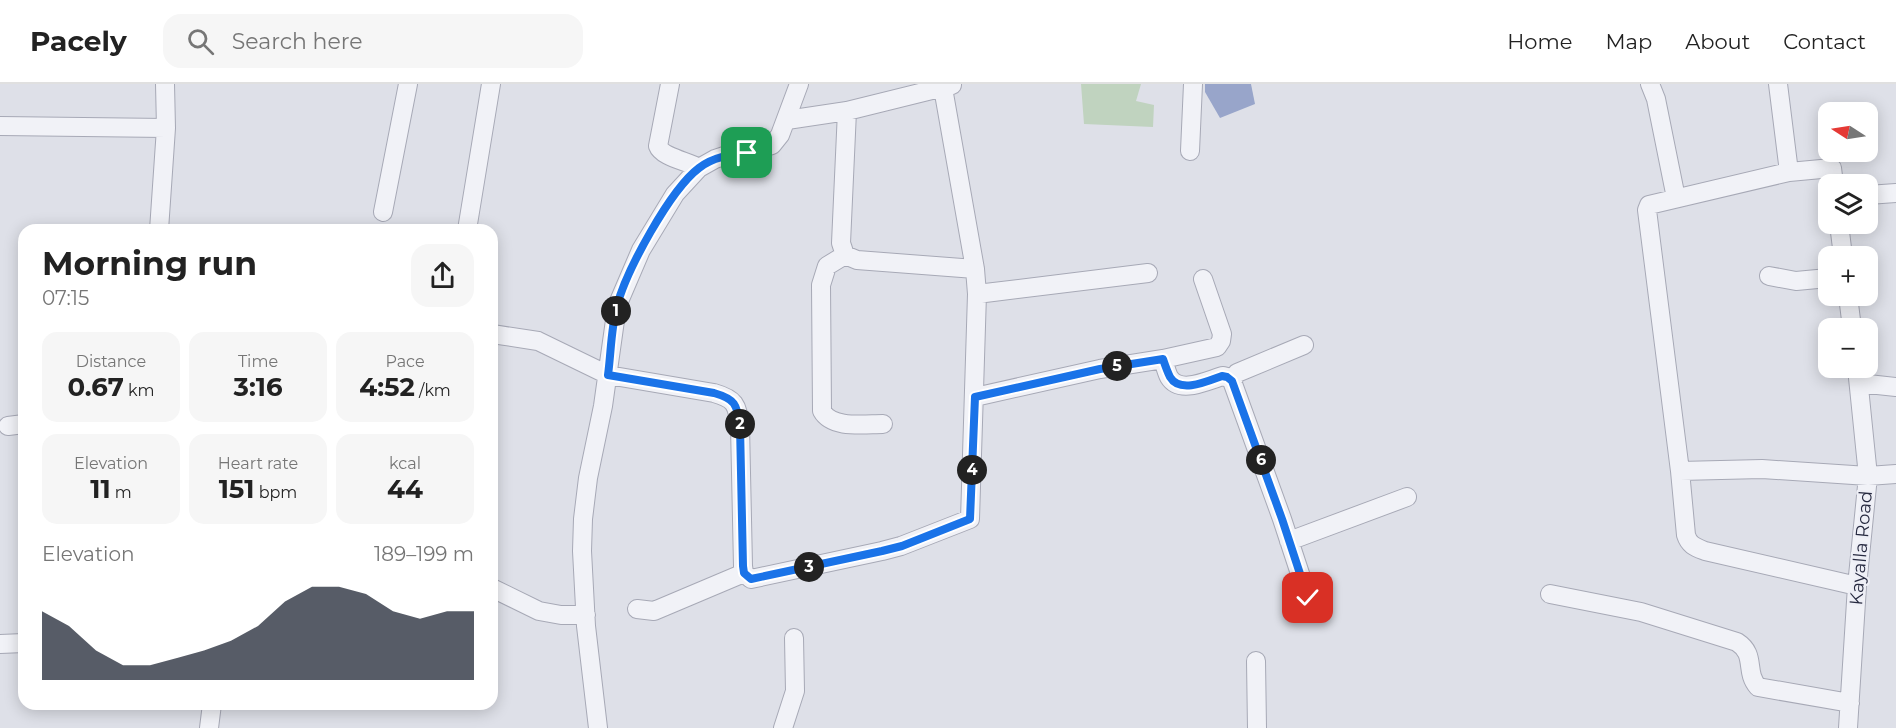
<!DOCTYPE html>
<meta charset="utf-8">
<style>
:root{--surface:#fff;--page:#f6f6f6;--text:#222;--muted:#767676;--line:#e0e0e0;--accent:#111827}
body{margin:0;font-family:Montserrat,sans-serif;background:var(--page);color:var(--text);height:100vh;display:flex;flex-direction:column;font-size:22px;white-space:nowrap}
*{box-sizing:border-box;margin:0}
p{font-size:20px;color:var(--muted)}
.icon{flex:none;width:33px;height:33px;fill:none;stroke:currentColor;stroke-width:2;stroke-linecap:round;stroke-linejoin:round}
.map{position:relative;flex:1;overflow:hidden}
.sheet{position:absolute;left:18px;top:140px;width:480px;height:486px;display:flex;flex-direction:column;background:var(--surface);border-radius:18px;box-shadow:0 3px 15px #0003}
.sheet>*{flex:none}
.needle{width:39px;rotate:282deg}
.controls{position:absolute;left:1818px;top:18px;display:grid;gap:12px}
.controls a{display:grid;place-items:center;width:60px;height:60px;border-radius:12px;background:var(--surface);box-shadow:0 3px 15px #0003;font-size:30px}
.pin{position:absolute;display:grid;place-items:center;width:51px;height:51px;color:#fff;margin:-26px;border-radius:12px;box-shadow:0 3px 9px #0006}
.km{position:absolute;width:30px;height:30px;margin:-15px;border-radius:50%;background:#222;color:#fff;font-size:16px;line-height:30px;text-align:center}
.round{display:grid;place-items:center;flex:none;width:63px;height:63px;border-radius:18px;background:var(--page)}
.summary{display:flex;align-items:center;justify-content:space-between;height:102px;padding:0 24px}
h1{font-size:33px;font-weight:700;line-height:45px}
.figures{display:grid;grid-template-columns:repeat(3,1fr);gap:9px;height:102px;padding:6px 24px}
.figures div{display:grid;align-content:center;border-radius:15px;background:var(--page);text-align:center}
.figures b{font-size:26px;font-weight:700}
.figures small{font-size:16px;font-weight:400}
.figures p{font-size:16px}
.chart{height:168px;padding:12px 24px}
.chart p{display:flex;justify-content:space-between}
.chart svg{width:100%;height:108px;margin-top:6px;fill:var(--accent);opacity:.7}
header{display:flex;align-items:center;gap:36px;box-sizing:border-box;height:84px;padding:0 30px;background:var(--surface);border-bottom:2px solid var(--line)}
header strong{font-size:28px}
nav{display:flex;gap:33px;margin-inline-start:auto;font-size:21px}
.search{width:420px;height:54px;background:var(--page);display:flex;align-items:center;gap:15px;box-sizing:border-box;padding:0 21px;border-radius:18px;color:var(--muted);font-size:22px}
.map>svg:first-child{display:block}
.green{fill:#c0d3bf}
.water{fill:#98a5ca}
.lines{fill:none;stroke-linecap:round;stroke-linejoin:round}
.minor-casing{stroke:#a7a9b6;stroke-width:20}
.minor{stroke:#f1f2f7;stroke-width:18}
.route-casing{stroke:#fff;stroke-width:12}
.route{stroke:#1a73e8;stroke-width:8}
.labels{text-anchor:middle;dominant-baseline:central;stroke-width:4.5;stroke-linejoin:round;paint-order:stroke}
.street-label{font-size:18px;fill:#272a40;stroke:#eeeff6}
</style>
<header>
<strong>Pacely</strong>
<div class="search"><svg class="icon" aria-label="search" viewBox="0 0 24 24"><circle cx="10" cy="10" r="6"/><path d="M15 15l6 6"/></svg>Search here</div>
<nav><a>Home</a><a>Map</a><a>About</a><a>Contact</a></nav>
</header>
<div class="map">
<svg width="1896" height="644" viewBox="0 0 1896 644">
<rect width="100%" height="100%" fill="#dee0e8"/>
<path class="green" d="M1081,0H1141L1136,17L1154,21L1153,43L1084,40Z"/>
<path class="water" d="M1205,0H1251L1255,20L1220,34L1205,8Z"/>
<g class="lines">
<g class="minor-casing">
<path id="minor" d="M670,0L658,62C662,73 687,77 699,84
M1650,0L1656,15L1676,114
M1778,0L1789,88L1832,84L1834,100
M847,27L841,159L845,171L857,176L975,185
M787,36L847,27L952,1
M0,42L166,44
M1190,67L1193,0
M1789,88L1649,121L1647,126L1680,387L1762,385L1868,392L1896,390
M1868,111L1896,109
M383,128L408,0
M1839,140L1843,172
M159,146L166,44L165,0
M467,146L491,0
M845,171L827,182L821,201L822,327C832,345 864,340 883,340
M1769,192L1796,197L1828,194
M977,210L1148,189
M1848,212L1852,244
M492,250L538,257L608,291L714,309C735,315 737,320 740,342L743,482L744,489L751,495L882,467L901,462L970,435L977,210L975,185L943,4
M1163,275C1165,281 1166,287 1169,293C1180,311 1208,296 1223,292L1227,293L1232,297L1282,435L1308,514
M1232,297L1237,289L1304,261
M1859,299L1896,303
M975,313L1100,285L1163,275L1217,263L1221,257L1222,250L1203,195
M8,342L24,340
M1680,387L1686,451C1689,461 1695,463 1705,467L1857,502
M1289,457L1407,413
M492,504L539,527L561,531H586
M1550,510L1641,528L1737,558C1757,571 1744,587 1758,603L1850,619
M637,525L654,527L744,489
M0,560L24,559
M1256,577L1257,644
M209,644L212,620
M598,644L586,542L582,467L583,435L588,394L603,322L617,222L641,166L675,110L699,84L715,75L727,71L747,69L772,61L780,51L799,0
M783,644L795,607L794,554
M1848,644L1857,502L1868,392L1857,284"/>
</g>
<use href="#minor" class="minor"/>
</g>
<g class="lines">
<g class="route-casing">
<path id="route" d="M747,69C729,71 713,73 699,84C670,106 626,187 617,222C611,244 611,269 608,291L714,309C735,315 737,320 740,342L743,482L744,489L751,495L882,467L902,462L970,435L975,313L1100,285L1163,275C1165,281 1167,287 1170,293C1180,310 1208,297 1222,292L1227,293L1232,297L1282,435L1308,514"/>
</g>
<use href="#route" class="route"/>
</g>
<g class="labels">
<g class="street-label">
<text transform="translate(1861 464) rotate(-85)">Kayalla Road</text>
</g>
</g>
</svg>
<div class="controls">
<a><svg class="needle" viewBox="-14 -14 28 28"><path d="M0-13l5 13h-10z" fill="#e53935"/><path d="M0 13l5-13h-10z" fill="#767676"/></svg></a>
<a><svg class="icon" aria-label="layers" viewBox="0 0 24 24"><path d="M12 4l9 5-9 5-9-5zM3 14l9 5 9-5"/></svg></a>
<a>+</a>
<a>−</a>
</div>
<div class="pin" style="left:747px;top:69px;background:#1e9e55"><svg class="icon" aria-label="arrive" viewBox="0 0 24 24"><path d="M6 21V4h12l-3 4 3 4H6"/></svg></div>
<div class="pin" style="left:1308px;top:514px;background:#d93025"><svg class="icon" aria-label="check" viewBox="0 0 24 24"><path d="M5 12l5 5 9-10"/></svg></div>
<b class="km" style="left:616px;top:227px">1</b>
<b class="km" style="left:740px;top:340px">2</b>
<b class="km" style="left:809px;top:483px">3</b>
<b class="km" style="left:972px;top:386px">4</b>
<b class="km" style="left:1117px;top:282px">5</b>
<b class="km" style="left:1261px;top:376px">6</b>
<section class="sheet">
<div class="summary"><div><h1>Morning run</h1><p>07:15</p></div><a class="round"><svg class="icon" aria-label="share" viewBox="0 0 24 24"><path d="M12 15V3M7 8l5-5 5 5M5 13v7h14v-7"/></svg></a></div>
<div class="figures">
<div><p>Distance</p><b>0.67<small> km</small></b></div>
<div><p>Time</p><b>3:16</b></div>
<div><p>Pace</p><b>4:52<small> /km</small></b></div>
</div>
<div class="figures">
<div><p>Elevation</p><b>11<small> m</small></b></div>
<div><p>Heart rate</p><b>151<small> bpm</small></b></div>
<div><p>kcal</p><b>44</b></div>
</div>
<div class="chart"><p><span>Elevation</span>189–199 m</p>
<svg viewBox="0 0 160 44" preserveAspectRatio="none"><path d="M0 44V16L10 22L20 32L30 38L40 38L50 35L60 32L70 28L80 22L90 12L100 6L110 6L120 9L130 16L140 19L150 16L160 16V44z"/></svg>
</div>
</section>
</div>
